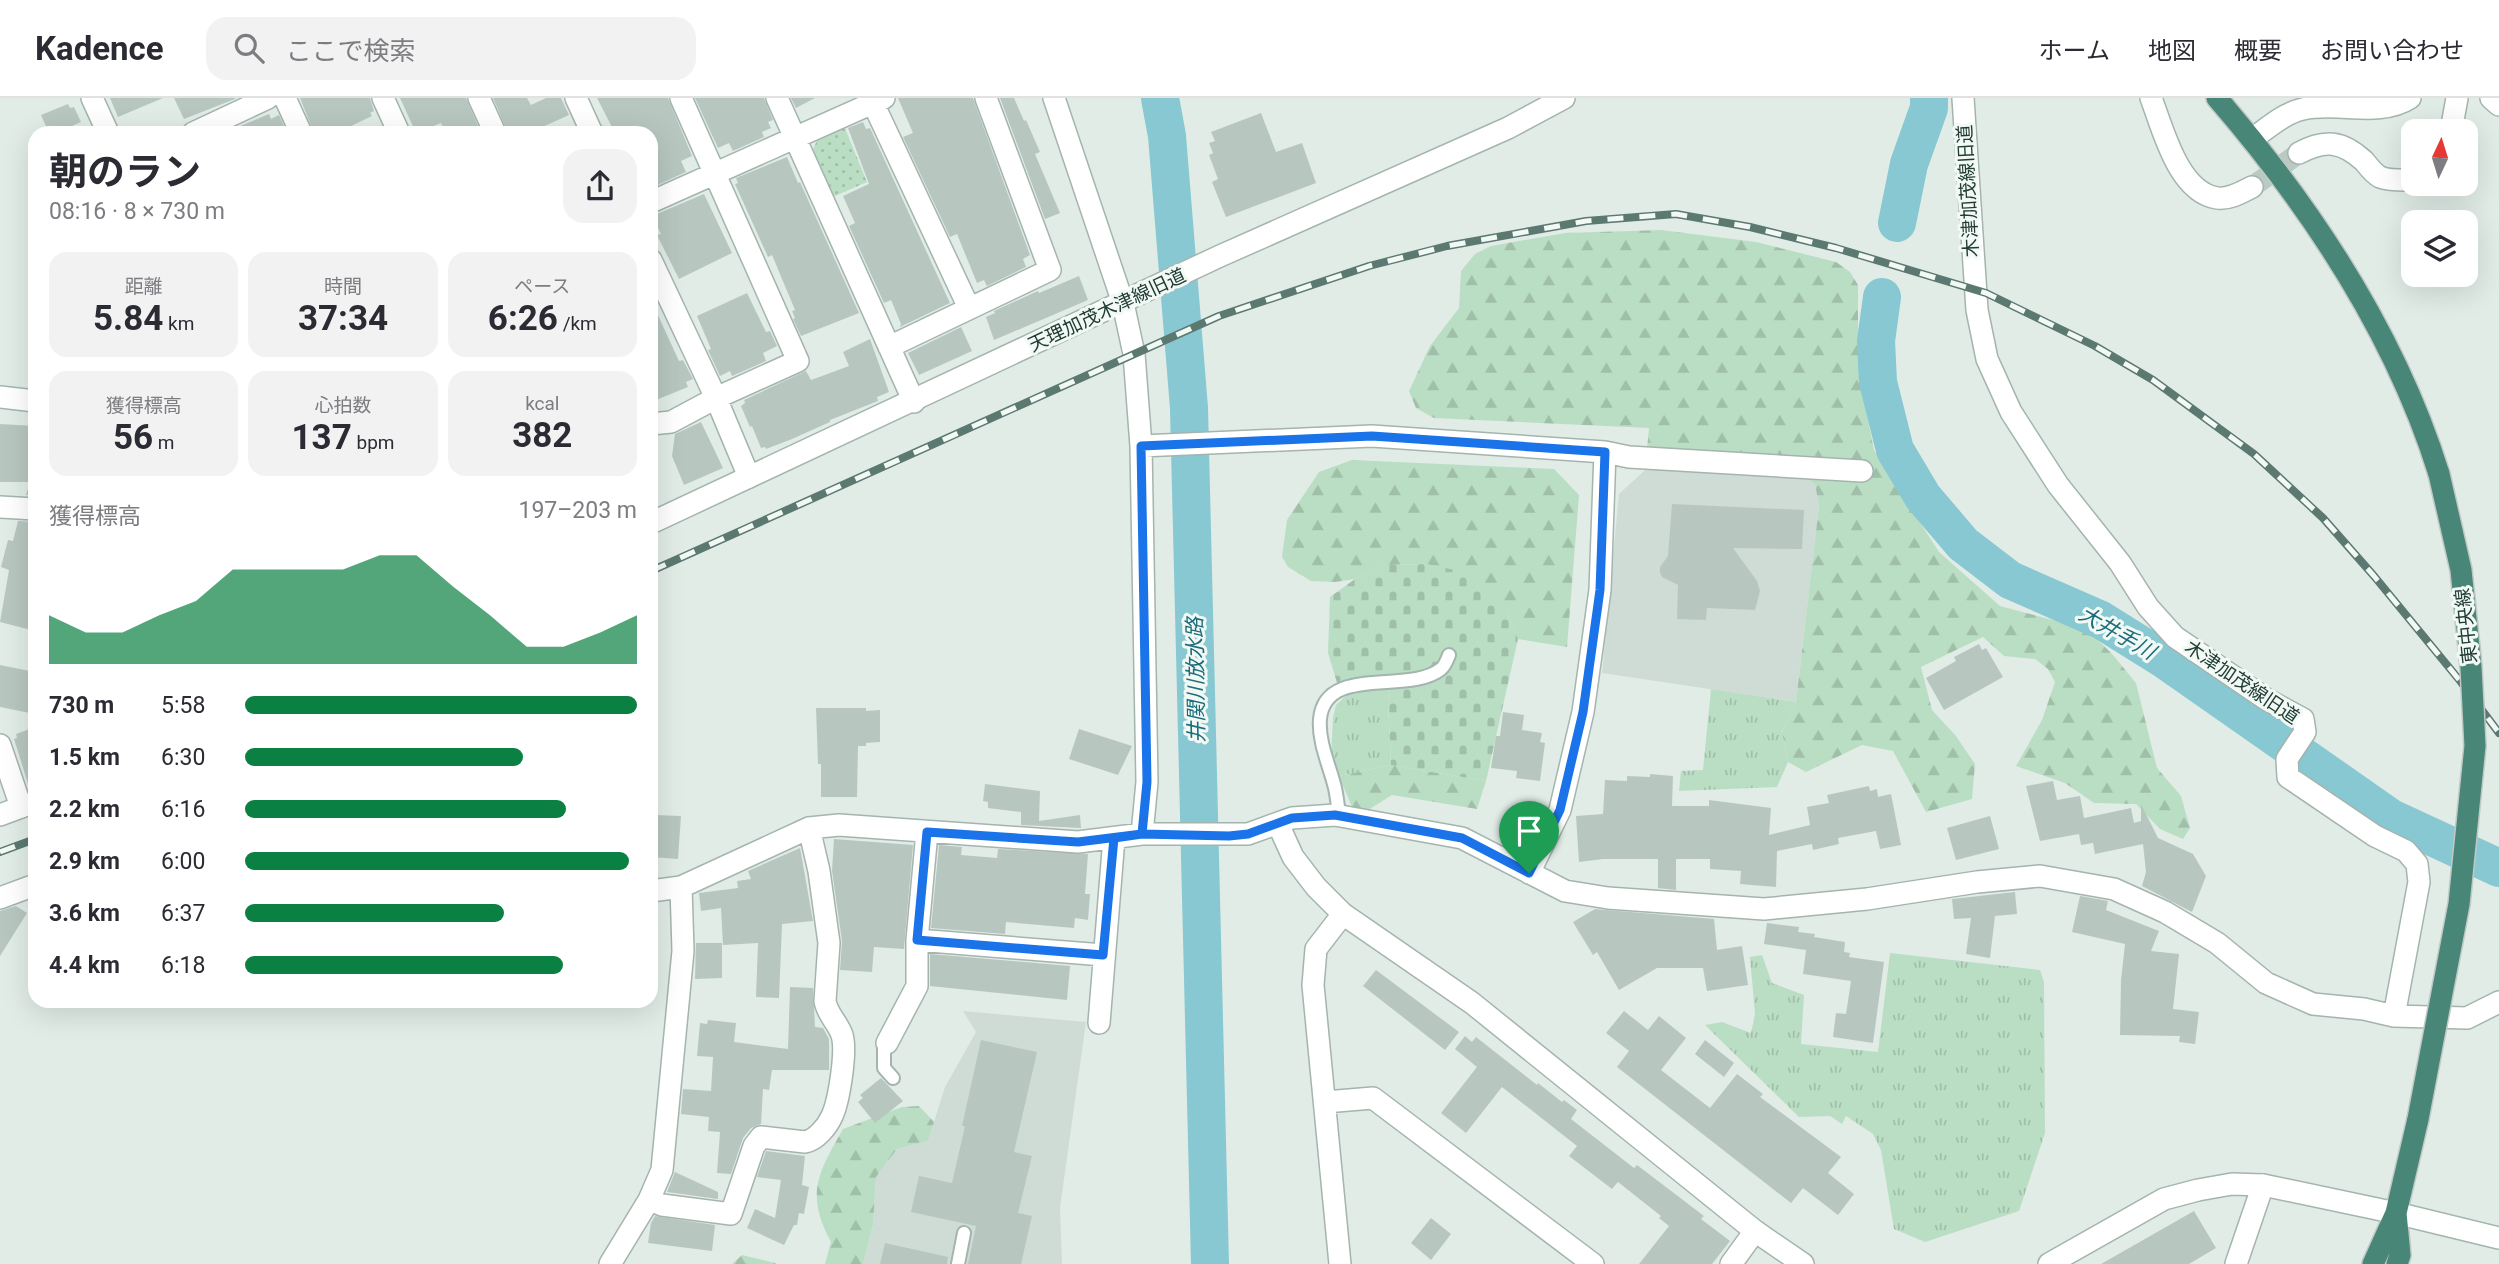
<!DOCTYPE html>
<html lang="ja">
<meta charset="utf-8">
<style>
:root{--surface:#fff;--page:#f2f2f3;--text:#2b2b33;--muted:#7c7c81;--line:#e1e1e2;--accent:#0b8043}
body{margin:0;font-family:Roboto,"Noto Sans JP",sans-serif;background:var(--page);color:var(--text);height:100vh;display:flex;flex-direction:column;font-size:26px;white-space:nowrap}
*{box-sizing:border-box;margin:0}
p{font-size:23px;color:var(--muted)}
.icon{flex:none;width:38px;height:38px;fill:none;stroke:currentColor;stroke-width:2;stroke-linecap:round;stroke-linejoin:round}
.map{position:relative;flex:1;overflow:hidden}
.details{position:absolute;left:28px;top:28px;width:630px;height:882px;display:flex;flex-direction:column;background:var(--surface);border-radius:21px;box-shadow:0 7px 28px #0002}
.details>*{flex:none}
.needle{width:46px;rotate:4deg}
.buttons{position:absolute;left:2401px;top:21px;display:grid;gap:14px}
.buttons a{display:grid;place-items:center;width:77px;height:77px;border-radius:14px;background:var(--surface);box-shadow:0 7px 28px #0002;font-size:35px}
.pin{position:absolute;display:grid;place-items:center;width:60px;height:60px;color:#fff;margin:-72px -30px;border-radius:50% 50% 50% 0;rotate:-45deg;box-shadow:0 0 7px #0007}
.pin .icon{rotate:45deg}
.round{display:grid;place-items:center;flex:none;width:74px;height:74px;border-radius:21px;background:var(--page)}
.headline{display:flex;align-items:center;justify-content:space-between;height:119px;padding:0 21px}
h1{font-size:38px;font-weight:700;line-height:52px}
.figures{display:grid;grid-template-columns:repeat(3,1fr);gap:10px;height:119px;padding:7px 21px}
.figures div{display:grid;align-content:center;border-radius:18px;background:var(--page);text-align:center}
.figures b{font-size:35px;font-weight:700}
.figures small{font-size:19px;font-weight:400}
.figures p{font-size:19px}
.chart{height:196px;padding:14px 21px}
.chart p{display:flex;justify-content:space-between}
.chart svg{width:100%;height:126px;margin-top:7px;fill:var(--accent);opacity:.7}
ul{padding:0 21px;list-style:none;font-size:23px}
li{display:grid;grid-template-columns:112px 84px 1fr;align-items:center;height:52px}
li i{height:18px;border-radius:9px;background:var(--accent)}
header{display:flex;align-items:center;gap:42px;box-sizing:border-box;height:98px;padding:0 35px;background:var(--surface);border-bottom:2px solid var(--line)}
header strong{font-size:33px}
nav{display:flex;gap:38px;margin-inline-start:auto;font-size:24px}
.search{width:490px;height:63px;background:var(--page);display:flex;align-items:center;gap:18px;box-sizing:border-box;padding:0 24px;border-radius:21px;color:var(--muted);font-size:26px}
.map>svg:first-child{display:block}
.built{fill:#cfdcd6}
.grass{fill:url(#grass-tufts)}
.forest{fill:url(#forest-firs)}
.cemetery{fill:url(#cemetery-stones)}
.park{fill:url(#park-dots)}
.lines{fill:none;stroke-linecap:round;stroke-linejoin:round}
.river{stroke:#88c8d2;stroke-width:38}
.building{fill:#b7c7c0}
.minor-tunnel{stroke:#bbc9c3;stroke-width:21;stroke-dasharray:21 10;stroke-linecap:butt}
.service-casing{stroke:#a4b4ae;stroke-width:16}
.minor-casing{stroke:#a4b4ae;stroke-width:24}
.tertiary-casing{stroke:#a4b4ae;stroke-width:24}
.trunk-casing{stroke:#c1c9c6;stroke-width:24}
.service{stroke:#fff;stroke-width:12}
.minor{stroke:#fff;stroke-width:21}
.tertiary{stroke:#fff;stroke-width:21}
.trunk{stroke:#488677;stroke-width:21}
.rail-casing{stroke:#5c7971;stroke-width:8}
.rail{stroke:#f2f9f5;stroke-width:5;stroke-dasharray:16;stroke-linecap:butt}
.trunk-bridge-casing{stroke:#c1c9c6;stroke-width:24;stroke-linecap:butt}
.trunk-bridge{stroke:#488677;stroke-width:21}
.route-casing{stroke:#fff;stroke-width:14}
.route{stroke:#1a73e8;stroke-width:9}
.labels{text-anchor:middle;dominant-baseline:central;stroke-width:6;stroke-linejoin:round;paint-order:stroke}
.street-label{font-size:19px;fill:#213d35;stroke:#f2f9f5}
.water-label{font-size:21px;font-style:italic;fill:#1a6c7b;stroke:#f2f9f5}
</style>
<header>
<strong>Kadence</strong>
<div class="search"><svg class="icon" aria-label="search" viewBox="0 0 24 24"><circle cx="10" cy="10" r="6"/><path d="M15 15l6 6"/></svg>ここで検索</div>
<nav><a>ホーム</a><a>地図</a><a>概要</a><a>お問い合わせ</a></nav>
</header>
<div class="map">
<svg width="2499" height="1166" viewBox="0 0 2499 1166">
<defs>
<pattern id="grass-tufts" width="24" height="20" patternUnits="userSpaceOnUse" patternTransform="scale(1.75)"><rect width="24" height="20" fill="#badec3"/><path d="M3 7l-1-3M5 7V3M7 7l1-3M15 17l-1-3M17 17v-4M19 17l1-3" fill="none" stroke="#a0bfa8"/></pattern>
<pattern id="forest-firs" width="22" height="20" patternUnits="userSpaceOnUse" patternTransform="scale(1.75)"><rect width="22" height="20" fill="#badec3"/><path d="M5 1l3.5 6h-7zM16 11l3.5 6h-7z" fill="#a0bfa8"/></pattern>
<pattern id="cemetery-stones" width="16" height="16" patternUnits="userSpaceOnUse" patternTransform="scale(1.75)"><rect width="16" height="16" fill="#badec3"/><path d="M2 7V4a2 2 0 0 1 4 0v3zM10 15v-3a2 2 0 0 1 4 0v3z" fill="#a0bfa8"/></pattern>
<pattern id="park-dots" width="8" height="8" patternUnits="userSpaceOnUse" patternTransform="scale(1.75)"><rect width="8" height="8" fill="#badec3"/><path d="M2 2h.1M6 6h.1" fill="none" stroke="#a0bfa8" stroke-width="1.8" stroke-linecap="round"/></pattern>
</defs>
<rect width="100%" height="100%" fill="#e1ece7"/>
<path class="built" d="M1645,372L1805,380L1815,386L1819,408L1796,604L1602,575L1619,396Z
M963,913L1086,924L1060,1110L1062,1166H863L873,1127L876,1079L897,1051L928,1043L945,989L976,934Z"/>
<path class="grass" d="M1390,589L1388,603L1391,667L1339,678L1331,659L1333,620L1336,607L1350,594Z
M1711,591L1796,604L1782,634L1788,664L1777,689L1679,693L1681,673L1703,672Z
M1890,855L2040,872L2044,884L2045,1035L2019,1113L1925,1144L1894,1131L1881,1052L1873,1036L1846,1018L1842,1026L1830,1018L1799,1019L1705,927L1722,924L1751,935L1755,916L1750,859L1762,857L1772,885L1804,897L1801,946L1878,954Z"/>
<path class="forest" d="M1661,132L1756,144L1836,164L1850,174L1858,187V227L1861,287L1874,352L1939,454L2000,508L2087,531L2113,557L2136,585L2157,670L2181,698L2190,730L2183,741L2160,731L2136,706L2094,705L2065,685L2016,668L2042,622L2055,584L2048,571L2035,561L2004,558L1983,539L1921,569L1932,612L1956,638L1975,666L1972,701L1926,714L1893,653L1862,647L1806,674L1788,664L1782,634L1796,604L1819,408L1815,386L1805,380L1645,372L1649,330L1434,320L1416,310L1409,293L1430,248L1459,210L1461,173L1475,156L1491,148L1565,135Z
M1352,362L1554,371L1579,397L1567,549L1518,541L1506,513L1427,466L1387,467L1355,481L1335,484L1311,483L1288,469L1282,459L1287,422L1319,374Z
M1391,667L1486,683L1477,711L1392,697L1368,712L1352,709L1339,678Z
M919,1008L934,1024L928,1043L897,1051L876,1079L873,1127L863,1166H825L831,1144C805,1096 818,1075 843,1031L902,1009Z
M742,1157L775,1165L776,1166H732Z"/>
<path class="cemetery" d="M1427,466L1459,473L1506,513L1518,541L1486,683L1391,667L1388,603L1391,581L1381,577L1338,588L1328,555L1330,499L1355,481L1386,467Z"/>
<path class="park" d="M844,28L867,84L833,99L813,52L817,42Z"/>
<g class="lines">
<path class="river" d="M1160,0L1167,38L1189,310L1210,1166
M1897,125L1909,66L1929,10V0
M1882,199L1876,243L1878,284L1895,352L1923,399L1963,446L2010,482L2101,522L2165,562L2391,720L2499,770"/>
</g>
<path class="building" d="M110,0H163L118,19Z
M174,0H235V1L184,21Z
M300,0H370L374,13L370,15L372,18L349,29L332,35H314Z
M397,0H466L481,35H445L441,25L416,35L400,0Z
M493,0H527L531,7L546,0H561L569,17L538,31L540,35H508Z
M597,0H668L692,58L681,63L686,74L651,90V35H615Z
M695,0H764L773,22L768,24L771,30L762,34L764,39L733,53L729,45L718,50Z
M791,0H815L796,10Z
M898,0H973L1030,157L1023,161L1026,169L987,188L984,182L977,185L957,136L950,139L903,39L913,35Z
M1000,0H1014L1024,23L1026,22L1040,54L1035,56L1060,115L1045,121Z
M68,6L70,10L74,9L81,24L70,29L73,35H49L41,17Z
M1261,15L1276,54L1302,45L1316,85L1226,119L1212,84L1218,81L1209,57L1213,55L1209,45L1215,43L1211,34Z
M269,16L271,21L279,17L287,35H224Z
M863,24L866,31L870,30L950,205L900,229L901,226L891,202L884,205L849,128L855,125L843,98L869,86L848,30Z
M787,59L798,85L800,84L859,215L801,238L793,221L795,220L792,213L795,212L772,157L768,159L735,86L738,85L736,80Z
M704,96L732,155L679,181L657,137L661,136L652,118Z
M1079,178L1088,202L994,242L986,219L995,215L994,213L1038,193L1039,195Z
M747,195L766,234L770,233L777,248L763,255L766,263L732,278L730,273L720,278L708,252L711,251L697,218Z
M651,202L679,263L683,262L693,281L686,284L688,289L651,304Z
M961,229L972,253L919,277L908,255Z
M870,241L889,294L877,299L878,303L830,322V324L792,341L766,351L765,349L761,350L752,328L750,329L741,308L745,305L744,302L806,273L811,282L849,268L843,254Z
M701,324L723,370L684,387L672,358L675,336Z
M0,326L35,328V398L26,397L30,384H0Z
M1672,406L1804,412L1802,451L1733,450L1757,483L1760,493L1755,512L1707,510L1706,522L1677,521L1678,487L1662,479L1660,475V469L1668,458Z
M18,423L35,424V533L0,524L9,472L1,469L8,442L13,443Z
M1979,546L1982,552L1986,550L2003,579L1944,612L1926,580L1956,563L1954,559Z
M0,567L35,574V616L0,609Z
M816,610H866V613L880,612V644L866,645V648H858L857,699H821V666H818Z
M1503,614L1524,617L1522,632L1542,635L1540,644L1545,645L1540,683L1516,680L1517,673L1491,670L1496,638H1500Z
M35,629V691L30,692L14,641L17,640L16,636Z
M1079,631L1132,648L1118,677L1069,661Z
M1650,676L1673,678L1672,708H1709V702L1771,710L1769,737L1810,727L1807,709L1829,705L1827,697L1869,688L1870,693L1877,691L1878,699L1891,696L1901,747L1880,751L1876,733L1838,740L1839,746L1813,752L1812,746L1777,753L1776,789L1740,786L1741,773L1710,771V761H1676V792L1658,790V761H1603L1579,764L1576,718L1603,716L1605,682L1627,683V678L1650,679Z
M2053,683L2057,702L2080,698L2084,720L2131,710L2134,725L2141,723V706L2158,740L2193,756L2206,778L2192,814L2142,788L2146,774L2143,746L2095,756L2093,745L2081,747L2079,736L2040,743L2026,688Z
M985,686L1040,693L1039,723L1080,717L1081,730L1021,727V714L988,710V704L983,703Z
M655,717L681,718L678,761L651,759V722H655Z
M1990,718L1999,751L1956,762L1947,730Z
M834,741L913,747L904,851L874,849L872,874L840,872L842,843L832,773Z
M939,747L962,749L961,757L997,760L998,751L1088,756L1085,796H1090L1088,822L1075,820L1074,830L1006,824L1005,836L931,830Z
M800,750L813,823L782,826L779,900L756,899L758,845L723,847L721,810L701,813L699,795L738,790L737,783L751,781L748,773Z
M2015,794L2017,816L1995,818L1990,860L1966,856L1971,820L1954,821L1952,801Z
M2080,798L2108,803L2106,812L2159,833L2151,853L2179,856L2173,911L2199,914L2195,946L2179,944L2180,938L2120,937L2121,882L2125,846L2072,834Z
M16,808L27,815L0,858V813Z
M1595,811L1714,821L1717,852L1742,848L1748,887L1707,893L1703,870H1657L1619,892L1597,854L1593,857L1573,824Z
M1767,825L1799,829L1798,834L1815,836L1814,839L1845,844L1844,854L1850,855L1849,859L1884,864L1873,945L1833,939L1836,915L1846,916L1851,883L1803,876L1806,852L1764,846Z
M696,845H722V880L695,881Z
M930,856L1070,868L1067,902L930,888Z
M1376,872L1459,934L1445,952L1363,888Z
M790,889L813,890L815,929L823,930L829,941V972H772L769,992L763,991L761,1026L751,1030L743,1040L731,1076L717,1075L720,1034L708,1033L709,1019L681,1016L683,991L711,993L713,959L697,958L700,925L707,926L708,922L736,925L734,944L788,951Z
M1624,913L1648,932L1659,918L1686,940L1661,972L1710,1010L1737,976L1763,996L1760,999L1841,1059L1828,1075L1854,1096L1838,1117L1803,1090L1791,1105L1617,969L1629,953L1606,935Z
M1465,938L1472,944L1476,939L1537,987L1538,985L1562,1004L1564,1002L1577,1012L1571,1021L1634,1070L1637,1067L1704,1118L1701,1121L1730,1143L1712,1166H1639L1669,1128L1659,1120L1661,1118L1618,1084L1612,1091L1569,1058L1577,1048L1502,989L1466,1035L1441,1015L1477,969L1455,951Z
M981,942L1037,954L1014,1054L1032,1058L1018,1115L1032,1118L1021,1166H968L976,1128L911,1114L919,1078L952,1085L965,1028H962Z
M1705,942L1734,965L1724,979L1695,956Z
M881,980L903,1003L875,1025L858,1004L863,1000L860,997Z
M766,1053L805,1058L802,1087L809,1089L804,1116L799,1115L797,1127H794L784,1147L747,1130L755,1111L775,1120L781,1082L757,1079Z
M675,1074L718,1094V1101L667,1094Z
M2194,1113L2216,1150L2189,1166H2101Z
M655,1118L715,1127L712,1153L648,1145L651,1125Z
M1431,1120L1451,1136L1431,1162L1411,1145Z
M885,1145L948,1159L947,1166H880Z"/>
<g class="lines">
<path class="minor-tunnel" d="M2252,89L2299,55"/>
<g class="service-casing">
<path id="service" d="M1339,717C1338,709 1337,699 1335,690C1330,669 1318,644 1320,621C1325,566 1409,597 1441,571C1445,568 1447,562 1449,557
M887,945L884,952V970L893,980
M958,1166L964,1135"/>
</g>
<g class="minor-casing">
<path id="minor" d="M92,0L108,35
M285,0L301,35
M383,0L399,35
M479,0L495,35
M576,0L592,35
M777,0L914,304
M1054,0L1123,205L1134,256L1141,348L1147,684L1142,736
M1963,0L1977,212L1987,261L2011,314L2058,387L2120,465L2148,509L2175,539L2266,601L2303,621L2305,634L2287,661L2288,679L2375,738L2406,753L2417,766L2419,784L2394,918
M2151,0C2163,31 2178,94 2217,100C2229,102 2242,94 2252,89
M2491,0L2499,7
M873,5L969,210
M2451,33L2457,0
M193,35L268,0
M2252,41C2268,30 2284,15 2303,11C2338,3 2379,20 2410,0
M2299,55C2325,41 2342,43 2364,63C2368,68 2374,76 2380,79C2389,83 2403,82 2413,82
M651,104L884,0
M651,162L716,300L749,379
M889,249L1050,172L986,0
M0,299L35,303
M651,326L671,324L716,300L798,263L681,0
M1141,348L1372,338L1605,354L1629,359L1862,373
M0,409L35,411
M0,647L21,709
M927,734L917,842L1103,857
M1529,775L1560,712L1583,614L1600,492L1605,354
M651,793L681,789
M0,800L35,787
M1099,925L1114,740
M887,945L917,888V842
M1325,1004L1373,1000L1593,1166
M649,1102L662,1107L731,1116L754,1048L761,1039L805,1044C816,1042 827,1029 832,1018C839,1003 847,953 842,937C838,925 827,916 825,903L829,845L819,773L809,730
M610,1166L649,1102L662,1072L683,853L681,789L809,730L839,727L1078,744L1142,736H1248L1292,720L1335,717L1462,740L1565,793L1608,800L1764,811L1867,801L1977,784L2040,778L2114,791L2165,814L2217,845L2266,885L2313,906L2364,911L2394,918L2467,920L2499,904
M1340,1166L1313,887L1316,851L1343,816
M1731,1166L1755,1133
M2236,1166L2263,1087"/>
</g>
<g class="tertiary-casing">
<path id="tertiary" d="M651,425L1220,158L1508,30L1564,0
M0,717L35,704
M1278,726L1293,759L1316,789L1343,816L1472,905L1755,1133L1803,1166
M2049,1166L2164,1101L2198,1092L2232,1086L2263,1087L2396,1115L2499,1140"/>
</g>
<g class="trunk-casing">
<path id="trunk" d="M2217,0C2313,111 2395,235 2439,376
M2396,1115L2400,1157L2397,1166
M2373,1166L2396,1115L2418,1021"/>
</g>
<use href="#service" class="service"/>
<use href="#minor" class="minor"/>
<use href="#tertiary" class="tertiary"/>
<use href="#trunk" class="trunk"/>
<g class="rail-casing">
<path id="rail" d="M651,473L1219,218L1369,168L1447,148L1586,123L1676,116L1750,129L1836,150L1986,195L2095,248L2153,282L2254,356L2323,420L2374,478L2461,584L2499,635
M0,754L35,741"/>
</g>
<use href="#rail" class="rail"/>
<g class="trunk-bridge-casing">
<path id="trunk-bridge" d="M2418,1021L2459,806L2475,648L2471,569L2461,472L2439,376"/>
</g>
<use href="#trunk-bridge" class="trunk-bridge"/>
</g>
<g class="lines">
<g class="route-casing">
<path id="route" d="M1529,775L1462,740L1335,717L1292,720L1248,736L1229,738L1142,736L1078,744L927,734L917,842L1103,857L1114,740L1142,736L1147,684L1141,348L1372,338L1605,354L1600,492L1583,614L1560,712L1529,775"/>
</g>
<use href="#route" class="route"/>
</g>
<g class="labels">
<g class="street-label">
<text transform="translate(1968 93) rotate(-93)">木津加茂線旧道</text>
<text transform="translate(1107 212) rotate(-25)">天理加茂木津線旧道</text>
<text transform="translate(2466 528) rotate(-96)">東中央線</text>
<text transform="translate(2242 584) rotate(34)">木津加茂線旧道</text>
</g>
<g class="water-label">
<text transform="translate(2117 535) rotate(30)">大井手川</text>
<text transform="translate(1196 582) rotate(-91)">井関川放水路</text>
</g>
</g>
</svg>
<div class="buttons">
<a><svg class="needle" viewBox="-14 -14 28 28"><path d="M0-13l5 13h-10z" fill="#e53935"/><path d="M0 13l5-13h-10z" fill="#7c7c81"/></svg></a>
<a><svg class="icon" aria-label="layers" viewBox="0 0 24 24"><path d="M12 4l9 5-9 5-9-5zM3 14l9 5 9-5"/></svg></a>
</div>
<div class="pin" style="left:1529px;top:775px;background:#1e9e55"><svg class="icon" aria-label="arrive" viewBox="0 0 24 24"><path d="M6 21V4h12l-3 4 3 4H6"/></svg></div>
<section class="details">
<div class="headline"><div><h1>朝のラン</h1><p>08:16 · 8 × 730 m</p></div><a class="round"><svg class="icon" aria-label="share" viewBox="0 0 24 24"><path d="M12 15V3M7 8l5-5 5 5M5 13v7h14v-7"/></svg></a></div>
<div class="figures">
<div><p>距離</p><b>5.84<small> km</small></b></div>
<div><p>時間</p><b>37:34</b></div>
<div><p>ペース</p><b>6:26<small> /km</small></b></div>
</div>
<div class="figures">
<div><p>獲得標高</p><b>56<small> m</small></b></div>
<div><p>心拍数</p><b>137<small> bpm</small></b></div>
<div><p>kcal</p><b>382</b></div>
</div>
<div class="chart"><p><span>獲得標高</span>197–203 m</p>
<svg viewBox="0 0 160 44" preserveAspectRatio="none"><path d="M0 44V27L10 33L20 33L30 27L40 22L50 11L60 11L70 11L80 11L90 6L100 6L110 17L120 27L130 38L140 38L150 33L160 27V44z"/></svg>
</div>
<ul>
<li><b>730 m</b>5:58<i style="width:100%"></i></li>
<li><b>1.5 km</b>6:30<i style="width:71%"></i></li>
<li><b>2.2 km</b>6:16<i style="width:82%"></i></li>
<li><b>2.9 km</b>6:00<i style="width:98%"></i></li>
<li><b>3.6 km</b>6:37<i style="width:66%"></i></li>
<li><b>4.4 km</b>6:18<i style="width:81%"></i></li>
</ul>
</section>
</div>
